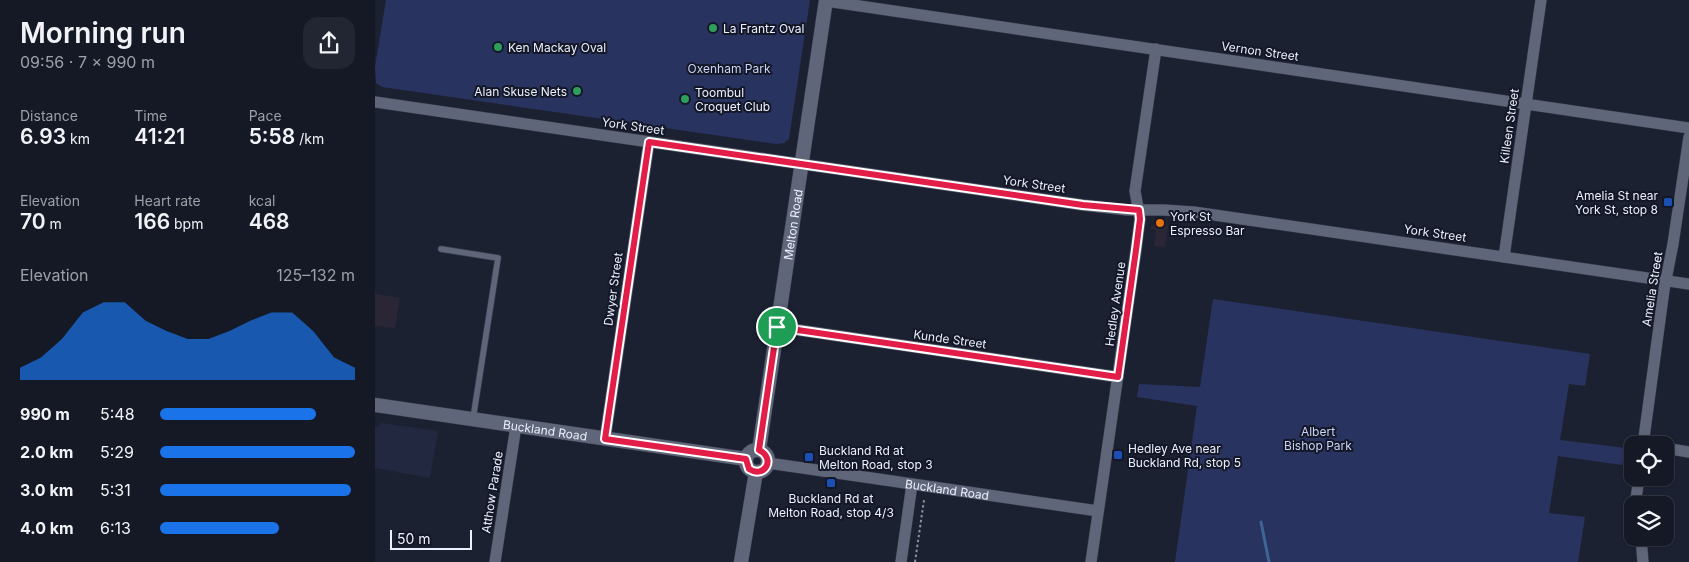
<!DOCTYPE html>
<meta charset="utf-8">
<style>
:root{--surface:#151926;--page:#222632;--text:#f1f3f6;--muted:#9da0a7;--line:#343843;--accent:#1a73e8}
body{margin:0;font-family:Inter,sans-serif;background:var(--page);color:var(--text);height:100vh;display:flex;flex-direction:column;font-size:19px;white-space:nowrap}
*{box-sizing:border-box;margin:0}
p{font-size:16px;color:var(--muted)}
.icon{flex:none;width:28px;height:28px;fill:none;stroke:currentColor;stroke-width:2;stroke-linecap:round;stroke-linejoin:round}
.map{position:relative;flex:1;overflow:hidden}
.details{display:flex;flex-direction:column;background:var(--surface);width:375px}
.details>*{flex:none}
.tools{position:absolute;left:1249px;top:436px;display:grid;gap:10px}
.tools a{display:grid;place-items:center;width:50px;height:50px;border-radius:10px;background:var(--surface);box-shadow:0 1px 4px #0004,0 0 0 1px var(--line);font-size:25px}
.scale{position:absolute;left:15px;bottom:12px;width:82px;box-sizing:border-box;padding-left:5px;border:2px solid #ecf0fc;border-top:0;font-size:14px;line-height:18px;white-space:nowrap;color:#ecf0fc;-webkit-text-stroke:4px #131727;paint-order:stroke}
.pin{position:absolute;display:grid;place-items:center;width:42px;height:42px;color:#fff;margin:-21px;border:2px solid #fff;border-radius:50%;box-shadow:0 1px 5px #0007}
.round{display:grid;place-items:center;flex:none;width:52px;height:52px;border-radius:15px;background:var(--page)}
.overview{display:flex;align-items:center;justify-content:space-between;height:85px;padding:0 20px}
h1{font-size:28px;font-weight:600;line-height:38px}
.metrics{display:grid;grid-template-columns:repeat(3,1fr);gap:8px;height:85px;padding:5px 20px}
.metrics div{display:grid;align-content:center}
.metrics b{font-size:21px;font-weight:600}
.metrics small{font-size:14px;font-weight:400}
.metrics p{font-size:14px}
.chart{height:140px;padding:10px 20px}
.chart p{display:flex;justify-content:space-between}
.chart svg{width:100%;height:90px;margin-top:5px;fill:var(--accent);opacity:.7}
ul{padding:0 20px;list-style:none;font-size:16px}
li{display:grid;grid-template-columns:80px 60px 1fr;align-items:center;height:38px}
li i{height:12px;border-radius:6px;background:var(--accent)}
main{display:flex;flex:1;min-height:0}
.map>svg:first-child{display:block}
.commercial{fill:#2b2636}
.built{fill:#22283f}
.green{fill:#29335f}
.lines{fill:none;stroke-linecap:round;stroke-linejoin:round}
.stream{stroke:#3f6495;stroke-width:3}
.service-casing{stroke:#393d4b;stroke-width:7}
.minor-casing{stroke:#393d4b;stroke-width:12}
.tertiary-casing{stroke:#393d4b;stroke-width:15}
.path{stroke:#8c909f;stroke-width:2;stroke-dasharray:2.5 2.5;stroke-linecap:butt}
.service{stroke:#5f667a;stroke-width:5.5}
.minor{stroke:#5f667a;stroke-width:11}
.tertiary{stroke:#5f667a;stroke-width:14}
.route-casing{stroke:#fff;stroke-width:10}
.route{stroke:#e11d48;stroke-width:6}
.leisure-dot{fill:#2e9e5b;stroke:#131727;stroke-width:2}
.transit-dot{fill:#1a4fb4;stroke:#131727;stroke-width:2}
.food-dot{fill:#e8710a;stroke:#131727;stroke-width:2}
.labels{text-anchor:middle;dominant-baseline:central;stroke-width:4;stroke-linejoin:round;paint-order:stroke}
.poi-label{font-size:12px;fill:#ecf0fc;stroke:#131727;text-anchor:start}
.street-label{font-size:12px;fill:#ecf0fc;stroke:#131727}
.park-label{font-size:12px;fill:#c9d3f5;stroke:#131727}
</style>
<main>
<section class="details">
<div class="overview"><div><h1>Morning run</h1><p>09:56 · 7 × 990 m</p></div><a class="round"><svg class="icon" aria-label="share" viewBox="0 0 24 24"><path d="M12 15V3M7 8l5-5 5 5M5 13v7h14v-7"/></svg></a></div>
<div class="metrics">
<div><p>Distance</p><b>6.93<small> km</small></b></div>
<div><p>Time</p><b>41:21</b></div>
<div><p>Pace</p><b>5:58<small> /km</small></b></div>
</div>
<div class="metrics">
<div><p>Elevation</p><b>70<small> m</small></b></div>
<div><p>Heart rate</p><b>166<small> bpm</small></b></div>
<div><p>kcal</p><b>468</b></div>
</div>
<div class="chart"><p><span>Elevation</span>125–132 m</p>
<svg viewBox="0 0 160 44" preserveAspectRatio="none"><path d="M0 44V38L10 33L20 24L30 11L40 6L50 6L60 15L70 20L80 24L90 24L100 20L110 15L120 11L130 11L140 20L150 33L160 38V44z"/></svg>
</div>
<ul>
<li><b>990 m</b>5:48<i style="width:80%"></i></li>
<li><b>2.0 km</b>5:29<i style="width:100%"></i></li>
<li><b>3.0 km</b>5:31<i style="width:98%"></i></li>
<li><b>4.0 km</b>6:13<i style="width:61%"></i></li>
</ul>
</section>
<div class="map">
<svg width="1314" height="562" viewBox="0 0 1314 562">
<rect width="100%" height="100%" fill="#1c2132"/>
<path class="commercial" d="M789,219H792V224L793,226L790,247L779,246L781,230L775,229L781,222Z
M0,294L25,298L20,328L0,326Z"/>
<path class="built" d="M7,423L63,431L55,478L0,468V428Z"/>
<path class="green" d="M11,0H435L414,139L409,143L401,144L7,87L1,83L0,67Z
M838,299L1215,354L1210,386L1194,384L1185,440L1251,448L1247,465L1183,456L1174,513L1210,517L1203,562H800L822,406L762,397L764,384L825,387Z"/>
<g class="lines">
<path class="stream" d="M886,522L894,562"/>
<g class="service-casing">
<path id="service" d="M66,249L123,258L98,419"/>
</g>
<g class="minor-casing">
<g id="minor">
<path d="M451,1L1314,128"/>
<path d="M0,102L708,205L752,210H789L819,212L1314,284"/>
<path d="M1129,257L1166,0"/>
<path d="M403,327L743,377"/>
<path d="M230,439L274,142"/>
<path d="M1268,445L1289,290L1298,244L1314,137"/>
<path d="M1290,448L1314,452"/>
<path id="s1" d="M393,463L723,511"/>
<path d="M1260,505L1264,478"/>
<path d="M1266,538L1268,562"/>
<path d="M120,562L141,426"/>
<path d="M526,562L537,484"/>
<path d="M716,562L761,250L765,219L760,191L781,49"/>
</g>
</g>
<g class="tertiary-casing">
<g id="tertiary">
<path id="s2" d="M0,405L371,459"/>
<circle cx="382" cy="461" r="11"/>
<path id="s3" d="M384,450L451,0"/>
<path d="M366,562L381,472"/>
</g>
</g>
<path class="path" d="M540,562L549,500"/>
<use href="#service" class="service"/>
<use href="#minor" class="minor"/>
<use href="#tertiary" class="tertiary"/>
</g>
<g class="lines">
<g class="route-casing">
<path id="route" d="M274,142L708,205L764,210L765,219L761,250L743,377L402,327L384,450C401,458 390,479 374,469L371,459L230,439Z"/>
</g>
<use href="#route" class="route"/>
</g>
<g class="leisure-dot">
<circle cx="338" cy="28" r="5"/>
<circle cx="123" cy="47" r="5"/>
<circle cx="202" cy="91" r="5"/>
<circle cx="310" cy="99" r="5"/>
</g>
<g class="transit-dot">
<rect x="1288" y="197" width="10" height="10" rx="2.5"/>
<rect x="738" y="450" width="10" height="10" rx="2.5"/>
<rect x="429" y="452" width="10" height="10" rx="2.5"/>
<rect x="451" y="478" width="10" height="10" rx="2.5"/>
</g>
<circle class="food-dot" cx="785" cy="223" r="5"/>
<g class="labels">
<g class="poi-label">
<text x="348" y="28">La Frantz Oval</text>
<text x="133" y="47">Ken Mackay Oval</text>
<text x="192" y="91" text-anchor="end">Alan Skuse Nets</text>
<text x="320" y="92">Toombul<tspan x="320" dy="14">Croquet Club</tspan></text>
<text x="1283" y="195" text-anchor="end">Amelia St near<tspan x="1283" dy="14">York St, stop 8</tspan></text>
<text x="795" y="216">York St<tspan x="795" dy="14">Espresso Bar</tspan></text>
<text x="753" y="448">Hedley Ave near<tspan x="753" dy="14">Buckland Rd, stop 5</tspan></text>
<text x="444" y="450">Buckland Rd at<tspan x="444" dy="14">Melton Road, stop 3</tspan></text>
<text x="456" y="498" text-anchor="middle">Buckland Rd at<tspan x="456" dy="14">Melton Road, stop 4/3</tspan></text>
</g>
<g class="street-label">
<text transform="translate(885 51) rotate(8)">Vernon Street</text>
<text transform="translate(258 126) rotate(8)">York Street</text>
<text transform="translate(1134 126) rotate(-82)">Killeen Street</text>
<text transform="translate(659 184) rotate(8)">York Street</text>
<text stroke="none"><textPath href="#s3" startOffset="228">Melton Road</textPath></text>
<text transform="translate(1060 233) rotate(8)">York Street</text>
<text transform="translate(238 289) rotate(-82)">Dwyer Street</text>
<text transform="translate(1277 289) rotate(-81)">Amelia Street</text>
<text transform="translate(740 304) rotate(-82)">Hedley Avenue</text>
<text transform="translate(575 339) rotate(8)">Kunde Street</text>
<text stroke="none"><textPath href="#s2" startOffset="172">Buckland Road</textPath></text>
<text stroke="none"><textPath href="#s1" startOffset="181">Buckland Road</textPath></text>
<text transform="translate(117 492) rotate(-81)">Atthow Parade</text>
</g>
<g class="park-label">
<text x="354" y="68">Oxenham Park</text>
<text x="943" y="431">Albert<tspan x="943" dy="14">Bishop Park</tspan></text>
</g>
</g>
</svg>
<div class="tools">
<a><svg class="icon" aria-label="locate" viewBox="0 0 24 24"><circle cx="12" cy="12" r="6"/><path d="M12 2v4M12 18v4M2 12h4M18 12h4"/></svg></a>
<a><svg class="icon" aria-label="layers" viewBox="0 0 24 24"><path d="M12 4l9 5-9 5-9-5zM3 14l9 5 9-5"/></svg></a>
</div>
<div class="scale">50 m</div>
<div class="pin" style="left:402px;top:327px;background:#1e9e55"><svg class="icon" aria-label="arrive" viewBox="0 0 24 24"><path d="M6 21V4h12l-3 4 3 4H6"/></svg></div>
</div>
</main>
